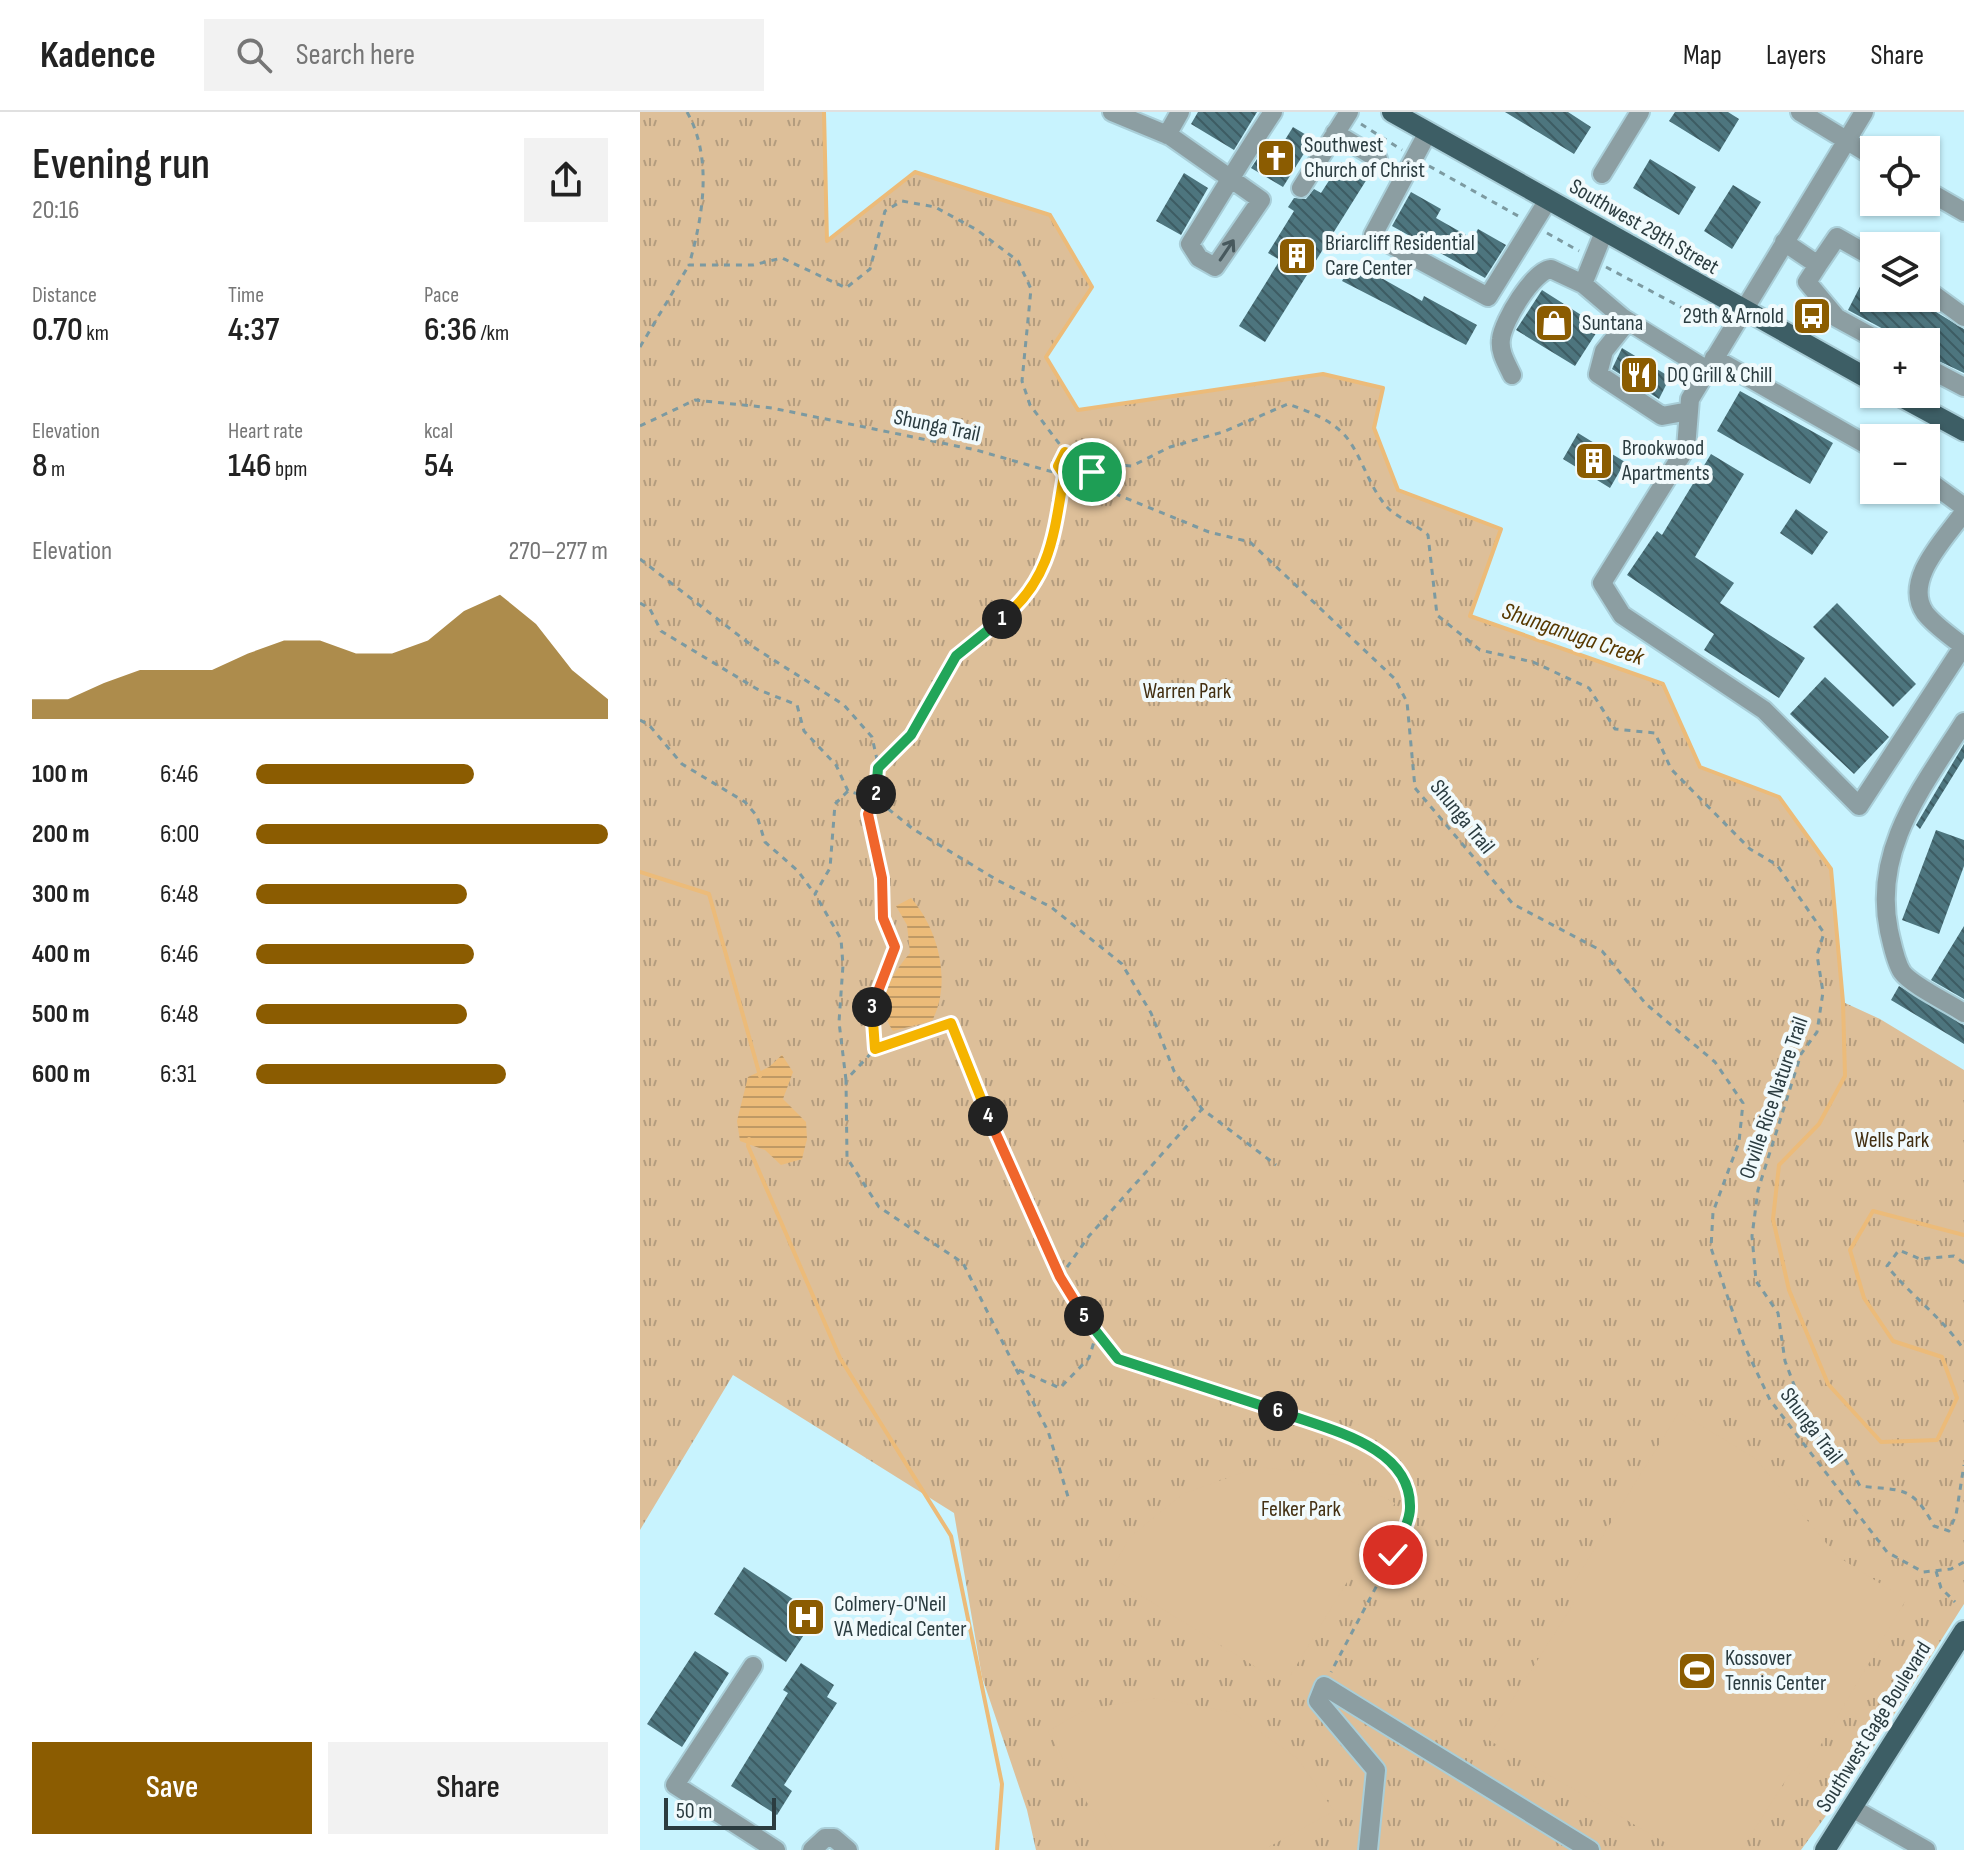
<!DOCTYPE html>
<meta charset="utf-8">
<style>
:root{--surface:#fff;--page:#f2f2f2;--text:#222;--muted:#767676;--line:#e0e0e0;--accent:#8b5c01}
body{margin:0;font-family:"Sofia Sans Condensed",sans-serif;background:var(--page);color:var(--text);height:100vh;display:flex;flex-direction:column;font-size:30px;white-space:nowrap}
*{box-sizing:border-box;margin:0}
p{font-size:26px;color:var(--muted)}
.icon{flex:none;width:44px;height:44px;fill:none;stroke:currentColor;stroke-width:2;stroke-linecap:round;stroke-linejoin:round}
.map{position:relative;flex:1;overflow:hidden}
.details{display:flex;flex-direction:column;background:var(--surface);width:640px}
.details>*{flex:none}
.fabs{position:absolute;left:1220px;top:24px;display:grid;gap:16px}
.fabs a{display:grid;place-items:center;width:80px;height:80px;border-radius:0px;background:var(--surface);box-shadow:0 2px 6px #0004;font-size:40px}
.scale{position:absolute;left:24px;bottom:20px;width:112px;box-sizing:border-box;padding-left:8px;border:4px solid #2b3c40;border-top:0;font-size:22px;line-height:28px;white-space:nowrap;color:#2b3c40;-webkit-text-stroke:6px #f1fafc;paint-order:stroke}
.pin{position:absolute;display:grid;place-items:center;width:68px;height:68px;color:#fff;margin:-34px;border:4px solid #fff;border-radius:50%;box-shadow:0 2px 8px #0007}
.km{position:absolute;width:40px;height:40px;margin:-20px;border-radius:50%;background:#222;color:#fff;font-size:22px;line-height:40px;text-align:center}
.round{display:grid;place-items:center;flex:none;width:84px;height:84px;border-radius:0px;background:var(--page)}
.headline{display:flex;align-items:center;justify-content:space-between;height:136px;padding:0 32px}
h1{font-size:44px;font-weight:600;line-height:60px}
.figures{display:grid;grid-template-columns:repeat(3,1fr);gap:12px;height:136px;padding:8px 32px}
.figures div{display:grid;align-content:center}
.figures b{font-size:34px;font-weight:600}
.figures small{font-size:22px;font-weight:400}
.figures p{font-size:22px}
.chart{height:224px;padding:16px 32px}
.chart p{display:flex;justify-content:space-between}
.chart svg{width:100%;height:144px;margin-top:8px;fill:var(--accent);opacity:.7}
.action{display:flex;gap:16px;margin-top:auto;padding:16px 32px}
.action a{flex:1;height:92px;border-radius:0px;background:var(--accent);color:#fff;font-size:32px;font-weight:600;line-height:92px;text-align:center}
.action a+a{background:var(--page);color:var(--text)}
ul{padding:0 32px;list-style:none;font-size:26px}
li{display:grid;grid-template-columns:128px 96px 1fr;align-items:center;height:60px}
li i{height:20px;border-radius:10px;background:var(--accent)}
header{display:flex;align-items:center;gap:48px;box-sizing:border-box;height:112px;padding:0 40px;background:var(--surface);border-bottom:2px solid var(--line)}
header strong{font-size:38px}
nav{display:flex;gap:44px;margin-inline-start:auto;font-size:28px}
.search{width:560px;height:72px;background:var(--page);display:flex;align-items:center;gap:20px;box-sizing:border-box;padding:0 28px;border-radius:0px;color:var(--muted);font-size:30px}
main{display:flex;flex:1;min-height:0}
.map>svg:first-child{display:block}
.grass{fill:url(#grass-tufts)}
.pitch{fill:#ddbf99}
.water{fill:url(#water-rules)}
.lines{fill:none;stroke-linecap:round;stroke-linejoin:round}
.stream{stroke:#ecbb79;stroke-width:4}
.building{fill:url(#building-back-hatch)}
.minor-casing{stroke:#a9ced8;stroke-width:22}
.major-casing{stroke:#a9ced8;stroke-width:24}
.path{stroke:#7c9aa1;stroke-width:3;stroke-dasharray:6 6;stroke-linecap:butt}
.minor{stroke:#8c9ea2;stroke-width:18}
.major{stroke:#3d5e65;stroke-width:20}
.oneway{stroke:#48595d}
.split-1-casing{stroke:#fff;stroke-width:16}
.split-2-casing{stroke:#fff;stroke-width:16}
.split-3-casing{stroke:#fff;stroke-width:16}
.split-4-casing{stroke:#fff;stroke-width:16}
.split-5-casing{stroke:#fff;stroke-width:16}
.split-6-casing{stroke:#fff;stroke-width:16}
.split-7-casing{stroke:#fff;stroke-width:16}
.split-1{stroke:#f5b400;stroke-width:10}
.split-2{stroke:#22a559;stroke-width:10}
.split-3{stroke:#f0652b;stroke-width:10}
.split-4{stroke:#f5b400;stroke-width:10}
.split-5{stroke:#f0652b;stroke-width:10}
.split-6{stroke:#22a559;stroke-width:10}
.split-7{stroke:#22a559;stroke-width:10}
.labels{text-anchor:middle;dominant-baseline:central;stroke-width:8;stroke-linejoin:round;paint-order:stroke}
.poi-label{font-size:22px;fill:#2b3c40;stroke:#f1fafc;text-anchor:start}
.street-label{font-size:22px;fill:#2b3c40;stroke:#f1fafc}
.park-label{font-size:22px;fill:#432f11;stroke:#f1fafc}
.water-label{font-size:24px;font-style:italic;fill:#573800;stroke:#f1fafc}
</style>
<header>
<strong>Kadence</strong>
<div class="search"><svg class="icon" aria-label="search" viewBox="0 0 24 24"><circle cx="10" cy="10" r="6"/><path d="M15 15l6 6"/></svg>Search here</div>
<nav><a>Map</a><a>Layers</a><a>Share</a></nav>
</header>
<main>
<section class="details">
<div class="headline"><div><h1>Evening run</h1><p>20:16</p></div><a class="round"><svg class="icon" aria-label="share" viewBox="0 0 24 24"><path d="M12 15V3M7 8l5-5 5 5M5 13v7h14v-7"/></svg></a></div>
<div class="figures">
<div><p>Distance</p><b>0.70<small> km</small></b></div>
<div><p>Time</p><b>4:37</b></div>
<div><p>Pace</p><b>6:36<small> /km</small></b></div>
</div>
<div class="figures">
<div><p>Elevation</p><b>8<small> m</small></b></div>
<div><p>Heart rate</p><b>146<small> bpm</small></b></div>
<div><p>kcal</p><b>54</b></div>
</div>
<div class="chart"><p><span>Elevation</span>270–277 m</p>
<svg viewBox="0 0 160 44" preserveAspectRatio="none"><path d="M0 44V38L10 38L20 33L30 29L40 29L50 29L60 24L70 20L80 20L90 24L100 24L110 20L120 11L130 6L140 15L150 29L160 38V44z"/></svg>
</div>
<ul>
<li><b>100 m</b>6:46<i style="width:62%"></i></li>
<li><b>200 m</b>6:00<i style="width:100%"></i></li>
<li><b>300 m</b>6:48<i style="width:60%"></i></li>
<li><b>400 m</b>6:46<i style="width:62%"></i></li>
<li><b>500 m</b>6:48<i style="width:60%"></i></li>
<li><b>600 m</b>6:31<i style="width:71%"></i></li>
</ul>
<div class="action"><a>Save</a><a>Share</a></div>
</section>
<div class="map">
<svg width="1324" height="1738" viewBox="0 0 1324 1738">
<defs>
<pattern id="grass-tufts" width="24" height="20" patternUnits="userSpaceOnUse" patternTransform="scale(2)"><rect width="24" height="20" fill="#ddbf99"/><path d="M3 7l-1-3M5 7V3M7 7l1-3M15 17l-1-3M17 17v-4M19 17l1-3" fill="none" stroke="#b39c7e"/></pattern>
<pattern id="water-rules" width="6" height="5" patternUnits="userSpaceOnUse" patternTransform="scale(2)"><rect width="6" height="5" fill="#ecbb79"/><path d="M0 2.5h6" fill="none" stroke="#bf9965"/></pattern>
<pattern id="building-back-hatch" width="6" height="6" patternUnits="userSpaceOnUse" patternTransform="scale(2)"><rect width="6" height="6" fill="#4d757e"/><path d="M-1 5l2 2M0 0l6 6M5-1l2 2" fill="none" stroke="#3d5c63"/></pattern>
</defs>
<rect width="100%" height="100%" fill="#c8f3fe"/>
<path class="grass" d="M0,0H184L187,129L275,60L410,103L452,175L406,245L438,298L683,262L743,276L734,316L758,378L861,417L830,504L1023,572L1060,655L1139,685L1191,757L1203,890L1240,907L1324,958V1492L1217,1661L1161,1738H396L387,1698L342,1565L314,1401L93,1263L0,1418Z"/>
<path class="pitch" d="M1039,1300L1116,1347L1197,1444L1266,1488L1163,1663L1153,1657L1101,1738H1038L847,1627L934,1491L925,1485Z
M617,1355L698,1363L755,1391L650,1564L635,1567L468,1463L491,1424L543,1382Z
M514,1586L592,1600L658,1647L694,1699L623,1738H473L408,1619L447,1597Z"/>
<path class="water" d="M271,786C299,818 312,871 292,909L253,919C234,891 250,864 270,841L267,813L256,794Z
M142,943L153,960L143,987L166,1010L167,1027L162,1047L141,1053L125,1038L100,1029L97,1009L108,965L129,955Z"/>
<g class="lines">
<path class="stream" d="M184,0L187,129L275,60L410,103L452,175L406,245L438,298L683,262L743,276L734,316L758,378L861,417L830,504L1023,572L1060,655L1139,685L1191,757L1203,890L1205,964L1179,1012L1139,1053L1133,1107L1149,1178L1188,1272L1241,1330L1297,1328L1317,1286L1302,1245L1253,1229L1224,1186L1210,1138L1233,1099L1324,1123
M0,760L69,782L120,964
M109,1027L108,1034L200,1246L311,1424L362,1672L357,1738"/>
</g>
<path class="building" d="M558,0H617L594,38L551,12Z
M865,0H928L951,15L934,42Z
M1035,0H1088L1099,7L1079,40L1029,9Z
M653,15L673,27L643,75L611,56L625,35L638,39Z
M1010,47L1056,75L1039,103L993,76Z
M701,50L727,67L625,230L599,214L640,148L628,141L654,99L648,95L654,86L666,87L674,77L681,81Z
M544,61L568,76L541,123L516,109Z
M1093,73L1121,90L1092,137L1064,119Z
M771,80L801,97L796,106L833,127L838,117L866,133L845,166L752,114Z
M713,150L782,189L784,184L837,213L826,233L702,169Z
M1229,157L1234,158V186H1273L1324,217V261L1286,243V230H1253L1247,219L1208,198Z
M902,178L960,215L935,254L876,218Z
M982,236L1030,265L1019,287L972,257Z
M1100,279L1193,331L1170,372L1077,319Z
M938,321L985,350L970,376L923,347Z
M1071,342L1104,362L1055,445L1094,471L1080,491L1165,546L1139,586L1064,538L1074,522L987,463L1017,419L1022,423Z
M1156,397L1188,420L1172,443L1140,421Z
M1197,491L1276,572L1253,595L1173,515Z
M1185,565L1249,625L1214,662L1150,602Z
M1324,632V646L1280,717L1276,713Z
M1296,718L1324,728V754L1299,822L1262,808Z
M1324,814V887L1291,868Z
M1259,874L1324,913V932L1251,888Z
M104,1455L177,1503L146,1550L74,1502Z
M55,1539L89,1561L42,1635L7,1612Z
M161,1551L194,1573L187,1585L197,1591L144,1673L152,1679L137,1703L91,1674L148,1581L143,1578Z"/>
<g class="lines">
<g class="minor-casing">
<path id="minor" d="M472,0L530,24L621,88L575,155L559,146L550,132C578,88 604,43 633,0
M1160,0L1234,45
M1224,0L1050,287L1046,336L962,471L982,503L1124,598L1219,694L1324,533
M788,20L733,123L848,185L908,88
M695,21L738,47
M527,23L540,0
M962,62L1000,0
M661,76L709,0
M1286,78L1324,100
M964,120L943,172L983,206L1067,258
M1144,130L1178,153L1197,125L1234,146
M1178,153L1167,170L1197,206L1241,230
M1286,177L1324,205
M988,209L964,239L958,262L1022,304L1049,299
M1074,246L1234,337
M1286,255L1324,275
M872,263C867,252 859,240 861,227C863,209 893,159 911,157L943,172
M1286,367L1324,395
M1324,400C1306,426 1262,468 1285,501C1295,514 1312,525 1324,535
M1324,610C1283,675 1232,737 1249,819C1252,831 1255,849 1262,860C1271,873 1309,891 1324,901
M113,1554L35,1673L136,1738
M1212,1696L1286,1738
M172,1738L185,1726H194L208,1738
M728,1738L736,1658L678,1589L684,1574L950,1738"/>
</g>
<g class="major-casing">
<path id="major" d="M752,0L1234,270
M1256,282L1324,319
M1185,1738L1324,1519"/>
</g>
<path class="path" d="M47,0C73,46 63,104 49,153H113L142,146L206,176L230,157L245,99L262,89L295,95L337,118L378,149L391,177L382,269L390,293L430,346L452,360L474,353L492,354L530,335L583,320L648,292C670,300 696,309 710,330C724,351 730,376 747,395C757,406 776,412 788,423L797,503L840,538L893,550L949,576L975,617L1015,621L1031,657L1110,737L1137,753L1184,821L1177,843L1183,880L1177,920L1161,942L1118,1078L1112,1124L1116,1169L1138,1201L1145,1249L1162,1294L1178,1322L1205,1347L1220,1374C1263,1379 1272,1373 1294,1414L1309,1419L1316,1403L1324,1353
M721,12L762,38
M789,54L880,105
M907,121L939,139
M966,155L1076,214
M0,235L49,153
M0,314L55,288L132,296L336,338L444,369L569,420L610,430L755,567L767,590L775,676L873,792L962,839L1006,892L1075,950L1103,991L1099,1030L1073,1100L1071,1136L1104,1233L1130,1288L1247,1440L1283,1460L1311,1457L1324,1450
M0,447L115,536L204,593L232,625L238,652L236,687L273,717L357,768L411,795L482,852L511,901L534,959L562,997
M0,491L10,497L21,519L117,577L157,593L164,619L196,653L208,679
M0,608L9,613L42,652L105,690L117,704L125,730L158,759L174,781
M238,655L271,623L316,544L386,485L407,450L424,363L418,354L425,340
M206,968L199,910L203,853L201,827L175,782L190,756L195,692L208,679L236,687L228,702L242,766L243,806L255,835L230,901L235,937
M1324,1151L1314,1144L1280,1147L1259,1138L1247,1154C1271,1184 1302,1205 1324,1238
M420,1165L449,1124L562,997L636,1053
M457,1220L449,1246L420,1276L376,1257L323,1151L239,1095L207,1046L206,968L235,937L311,911L420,1165L441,1200L478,1247L604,1286L734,1336L766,1367L771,1398L753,1443L691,1560
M376,1257L408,1319L429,1388
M1296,1459L1301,1476L1315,1490"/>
<use href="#minor" class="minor"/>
<use href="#major" class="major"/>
</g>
<defs><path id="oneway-shaft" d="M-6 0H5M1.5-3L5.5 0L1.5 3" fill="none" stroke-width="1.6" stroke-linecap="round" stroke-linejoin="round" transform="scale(2)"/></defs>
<use class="oneway" href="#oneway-shaft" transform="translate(587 138) rotate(-56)"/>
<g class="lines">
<g class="split-1-casing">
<path id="split-1" d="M362,507C411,467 414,422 424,363L418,354L425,340L452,360"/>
</g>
<g class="split-2-casing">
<path id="split-2" d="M236,682L238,656L271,623L316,544L362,507"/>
</g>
<g class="split-3-casing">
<path id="split-3" d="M232,895L255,835L243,806L242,766L228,702L236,682"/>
</g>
<g class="split-4-casing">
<path id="split-4" d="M232,895L235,937L311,911L348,1004"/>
</g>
<g class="split-5-casing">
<path id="split-5" d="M348,1004L420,1165L444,1204"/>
</g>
<g class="split-6-casing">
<path id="split-6" d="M444,1204L478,1247L638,1299"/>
</g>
<g class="split-7-casing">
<path id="split-7" d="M638,1299C685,1317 772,1333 770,1396C770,1410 759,1429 753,1443"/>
</g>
<use href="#split-1" class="split-1"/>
<use href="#split-2" class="split-2"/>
<use href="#split-3" class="split-3"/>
<use href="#split-4" class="split-4"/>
<use href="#split-5" class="split-5"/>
<use href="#split-6" class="split-6"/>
<use href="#split-7" class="split-7"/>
</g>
<defs>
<g id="church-square" transform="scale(2)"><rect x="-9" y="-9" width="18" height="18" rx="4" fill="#8b5c01" stroke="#f1fafc"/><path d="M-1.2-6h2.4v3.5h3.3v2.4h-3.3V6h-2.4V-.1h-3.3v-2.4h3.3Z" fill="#fff"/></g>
<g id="building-square" transform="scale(2)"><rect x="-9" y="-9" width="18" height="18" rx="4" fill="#8b5c01" stroke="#f1fafc"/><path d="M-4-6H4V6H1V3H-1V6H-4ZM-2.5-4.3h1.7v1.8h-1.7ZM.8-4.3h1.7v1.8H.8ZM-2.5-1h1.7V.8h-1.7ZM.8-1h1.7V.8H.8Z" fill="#fff"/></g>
<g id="bus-square" transform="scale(2)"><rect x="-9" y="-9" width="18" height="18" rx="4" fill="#8b5c01" stroke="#f1fafc"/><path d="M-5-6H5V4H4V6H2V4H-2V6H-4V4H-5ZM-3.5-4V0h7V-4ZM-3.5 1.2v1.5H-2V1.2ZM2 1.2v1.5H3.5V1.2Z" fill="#fff"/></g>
<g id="shop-square" transform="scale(2)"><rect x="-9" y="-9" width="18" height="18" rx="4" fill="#8b5c01" stroke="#f1fafc"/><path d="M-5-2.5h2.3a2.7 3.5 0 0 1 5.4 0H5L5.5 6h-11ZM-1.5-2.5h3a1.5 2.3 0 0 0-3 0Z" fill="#fff"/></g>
<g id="restaurant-square" transform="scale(2)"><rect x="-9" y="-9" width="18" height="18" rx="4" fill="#8b5c01" stroke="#f1fafc"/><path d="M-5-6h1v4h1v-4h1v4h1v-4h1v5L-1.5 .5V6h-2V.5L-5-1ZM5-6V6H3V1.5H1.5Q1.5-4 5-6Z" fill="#fff"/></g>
<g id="hospital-square" transform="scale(2)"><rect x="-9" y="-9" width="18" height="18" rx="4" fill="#8b5c01" stroke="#f1fafc"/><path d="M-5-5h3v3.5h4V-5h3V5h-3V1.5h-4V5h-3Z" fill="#fff"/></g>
<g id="stadium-square" transform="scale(2)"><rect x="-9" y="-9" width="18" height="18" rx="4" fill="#8b5c01" stroke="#f1fafc"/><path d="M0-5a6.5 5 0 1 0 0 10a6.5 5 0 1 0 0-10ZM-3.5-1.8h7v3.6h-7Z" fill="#fff"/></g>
</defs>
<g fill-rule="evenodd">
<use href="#church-square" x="636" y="46"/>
<use href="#building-square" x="657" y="144"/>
<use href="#bus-square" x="1172" y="204"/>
<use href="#shop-square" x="914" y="211"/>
<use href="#restaurant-square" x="999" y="263"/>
<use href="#building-square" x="954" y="349"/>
<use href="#hospital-square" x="166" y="1505"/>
<use href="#stadium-square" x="1057" y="1559"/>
</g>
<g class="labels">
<g class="poi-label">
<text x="664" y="33">Southwest<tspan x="664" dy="25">Church of Christ</tspan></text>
<text x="685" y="131">Briarcliff Residential<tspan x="685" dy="25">Care Center</tspan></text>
<text x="1144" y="204" text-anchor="end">29th &amp; Arnold</text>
<text x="942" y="211">Suntana</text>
<text x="1027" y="263">DQ Grill &amp; Chill</text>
<text x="982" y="336">Brookwood<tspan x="982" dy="25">Apartments</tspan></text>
<text x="194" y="1492">Colmery-O'Neil<tspan x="194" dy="25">VA Medical Center</tspan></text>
<text x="1085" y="1546">Kossover<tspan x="1085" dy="25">Tennis Center</tspan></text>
</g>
<g class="street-label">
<text transform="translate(1004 115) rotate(30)">Southwest 29th Street</text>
<text transform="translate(297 314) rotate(12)">Shunga Trail</text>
<text transform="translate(822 705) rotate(51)">Shunga Trail</text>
<text transform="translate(1134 986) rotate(-71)">Orville Rice Nature Trail</text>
<text transform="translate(1171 1314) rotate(53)">Shunga Trail</text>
<text transform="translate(1234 1615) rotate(-58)">Southwest Gage Boulevard</text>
</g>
<g class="park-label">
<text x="547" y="579">Warren Park</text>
<text x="1252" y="1028">Wells Park</text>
<text x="661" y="1397">Felker Park</text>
</g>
<g class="water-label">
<text transform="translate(933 522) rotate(19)">Shunganuga Creek</text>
</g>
</g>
</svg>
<div class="fabs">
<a><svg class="icon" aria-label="locate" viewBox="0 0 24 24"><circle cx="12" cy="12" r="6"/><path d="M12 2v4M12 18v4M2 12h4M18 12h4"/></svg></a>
<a><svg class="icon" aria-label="layers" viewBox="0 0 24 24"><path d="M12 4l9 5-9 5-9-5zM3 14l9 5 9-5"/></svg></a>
<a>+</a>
<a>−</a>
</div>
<div class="scale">50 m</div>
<div class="pin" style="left:452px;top:360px;background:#1e9e55"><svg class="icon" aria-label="arrive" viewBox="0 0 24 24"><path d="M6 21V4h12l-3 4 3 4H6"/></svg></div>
<div class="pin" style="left:753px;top:1443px;background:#d93025"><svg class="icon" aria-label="check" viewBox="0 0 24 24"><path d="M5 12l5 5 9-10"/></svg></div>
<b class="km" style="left:362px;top:507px">1</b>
<b class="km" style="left:236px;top:682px">2</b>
<b class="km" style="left:232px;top:895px">3</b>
<b class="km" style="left:348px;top:1004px">4</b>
<b class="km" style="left:444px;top:1204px">5</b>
<b class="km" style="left:638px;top:1299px">6</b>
</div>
</main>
